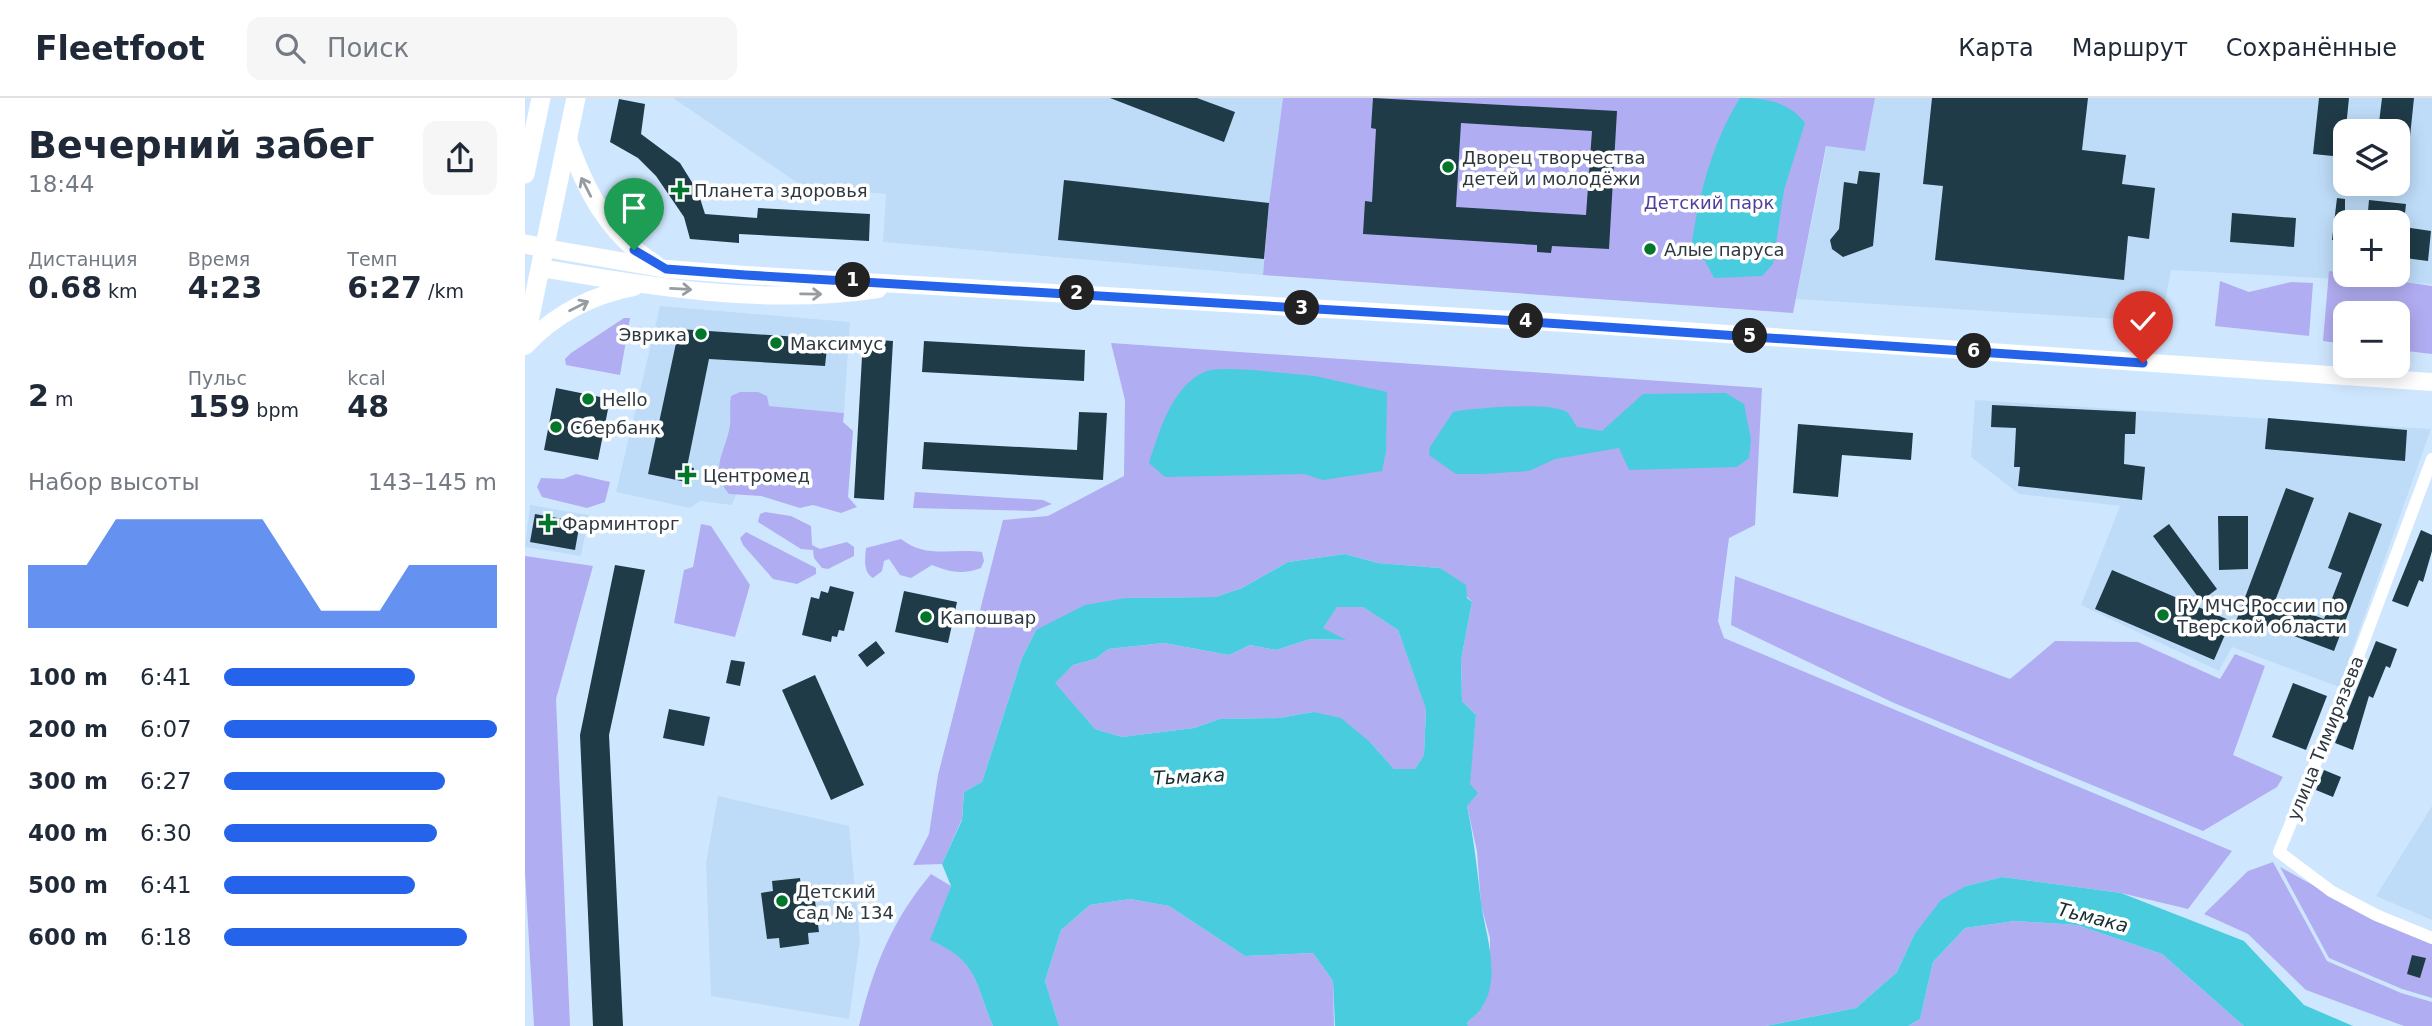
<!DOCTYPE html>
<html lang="ru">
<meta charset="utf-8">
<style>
:root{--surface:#fff;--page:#f6f6f7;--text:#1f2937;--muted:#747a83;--line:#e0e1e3;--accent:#2563eb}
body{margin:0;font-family:"DejaVu Sans",sans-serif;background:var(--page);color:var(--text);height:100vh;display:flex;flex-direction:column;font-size:26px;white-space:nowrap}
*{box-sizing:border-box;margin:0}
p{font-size:23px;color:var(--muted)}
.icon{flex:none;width:38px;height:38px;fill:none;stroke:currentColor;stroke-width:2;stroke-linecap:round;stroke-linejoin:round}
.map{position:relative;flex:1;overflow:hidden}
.side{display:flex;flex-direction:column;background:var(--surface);width:525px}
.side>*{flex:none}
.fabs{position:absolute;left:1808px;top:21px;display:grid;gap:14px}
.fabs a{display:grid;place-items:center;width:77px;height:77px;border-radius:14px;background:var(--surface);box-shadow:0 4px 18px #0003;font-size:35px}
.pin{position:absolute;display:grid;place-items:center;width:60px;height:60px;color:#fff;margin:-72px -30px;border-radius:50% 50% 50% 0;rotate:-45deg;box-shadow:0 0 7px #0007}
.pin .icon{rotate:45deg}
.km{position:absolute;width:35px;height:35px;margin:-18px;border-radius:50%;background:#222;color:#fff;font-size:19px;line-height:35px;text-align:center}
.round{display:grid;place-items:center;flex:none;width:74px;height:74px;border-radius:14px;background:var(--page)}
.head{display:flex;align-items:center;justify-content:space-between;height:119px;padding:0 28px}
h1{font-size:38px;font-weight:600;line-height:52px}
.metrics{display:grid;grid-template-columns:repeat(3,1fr);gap:10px;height:119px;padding:7px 28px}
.metrics div{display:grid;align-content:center}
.metrics b{font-size:30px;font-weight:600}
.metrics small{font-size:19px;font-weight:400}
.metrics p{font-size:19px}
.chart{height:196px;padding:14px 28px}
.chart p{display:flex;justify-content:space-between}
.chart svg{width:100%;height:126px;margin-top:7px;fill:var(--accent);opacity:.7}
ul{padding:0 28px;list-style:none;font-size:23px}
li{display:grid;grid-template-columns:112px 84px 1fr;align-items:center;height:52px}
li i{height:18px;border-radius:9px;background:var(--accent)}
header{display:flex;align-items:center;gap:42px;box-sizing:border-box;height:98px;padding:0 35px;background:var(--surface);border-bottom:2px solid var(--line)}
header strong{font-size:33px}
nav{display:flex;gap:38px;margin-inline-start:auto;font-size:24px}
.search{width:490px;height:63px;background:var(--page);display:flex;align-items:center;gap:18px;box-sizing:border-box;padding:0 24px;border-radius:14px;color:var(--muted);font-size:26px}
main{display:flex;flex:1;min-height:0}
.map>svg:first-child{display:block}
.built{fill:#bedcf8;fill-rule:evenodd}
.green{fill:#b1adf2}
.water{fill:#49ccdd;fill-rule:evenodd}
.building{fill:#1f3b47;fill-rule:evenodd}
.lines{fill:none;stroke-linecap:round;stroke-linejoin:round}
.street{stroke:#fff;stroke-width:12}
.secondary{stroke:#fff;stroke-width:18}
.primary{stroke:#fff;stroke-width:19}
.oneway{stroke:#969ca0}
.route-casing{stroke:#fff;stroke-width:14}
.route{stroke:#2563eb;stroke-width:9}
.poi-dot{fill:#02772c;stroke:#fff;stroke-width:2.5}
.labels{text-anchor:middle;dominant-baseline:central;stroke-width:7;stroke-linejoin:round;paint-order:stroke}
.poi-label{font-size:18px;fill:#2e3840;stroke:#fff;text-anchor:start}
.park-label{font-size:18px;fill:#4e3f9b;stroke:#fff}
.street-label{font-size:18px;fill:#2e3840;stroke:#fff}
.water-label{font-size:19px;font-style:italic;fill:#172e31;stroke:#fff}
</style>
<header>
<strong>Fleetfoot</strong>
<div class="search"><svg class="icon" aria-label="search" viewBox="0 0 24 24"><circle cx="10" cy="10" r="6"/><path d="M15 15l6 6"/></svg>Поиск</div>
<nav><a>Карта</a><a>Маршрут</a><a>Сохранённые</a></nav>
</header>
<main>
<section class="side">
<div class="head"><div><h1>Вечерний забег</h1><p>18:44</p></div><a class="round"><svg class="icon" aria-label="share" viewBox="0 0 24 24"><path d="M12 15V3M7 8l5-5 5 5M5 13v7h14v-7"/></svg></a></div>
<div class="metrics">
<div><p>Дистанция</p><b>0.68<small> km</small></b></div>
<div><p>Время</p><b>4:23</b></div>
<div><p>Темп</p><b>6:27<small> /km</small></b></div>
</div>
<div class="metrics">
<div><b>2<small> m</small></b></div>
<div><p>Пульс</p><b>159<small> bpm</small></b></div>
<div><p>kcal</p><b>48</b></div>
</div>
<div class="chart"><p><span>Набор высоты</span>143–145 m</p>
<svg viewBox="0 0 160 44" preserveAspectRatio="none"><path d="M0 44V22L10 22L20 22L30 6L40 6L50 6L60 6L70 6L80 6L90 22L100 38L110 38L120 38L130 22L140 22L150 22L160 22V44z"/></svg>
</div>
<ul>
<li><b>100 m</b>6:41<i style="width:70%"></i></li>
<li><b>200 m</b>6:07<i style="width:100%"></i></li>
<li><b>300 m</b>6:27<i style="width:81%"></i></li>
<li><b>400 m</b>6:30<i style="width:78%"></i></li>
<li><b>500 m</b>6:41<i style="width:70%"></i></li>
<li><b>600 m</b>6:18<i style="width:89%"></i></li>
</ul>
</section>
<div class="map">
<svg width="1907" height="928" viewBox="0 0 1907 928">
<rect width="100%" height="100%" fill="#cfe7fe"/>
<path class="built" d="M148,0H758L744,105L738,177L358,144L361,96L277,88Z
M1350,0H1907V186L1646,172L1636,224L1271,201L1302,47L1340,53ZM1820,33H1872V86H1820ZM1820,124H1872V177H1820Z
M135,208L325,224L319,315L221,306L212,395L207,407L175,403L165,410L91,394Z
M1450,302L1906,331L1814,589L1707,549L1694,573L1556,507L1595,408L1494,396L1446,359Z
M5,407L64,417L56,458L0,449Z
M193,698L324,728L335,842L324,921L186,898L181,765Z
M1907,708V822L1851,798Z"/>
<path class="green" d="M758,0H1350L1340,53L1301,48L1268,215L738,177L744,105Z
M1804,173L1907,188V256L1873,252L1872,215H1820V246L1798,243Z
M1695,183L1724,194L1766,184L1788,185L1784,238L1690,228Z
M99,220H105L95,277L41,267L40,261L46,255Z
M586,245L1237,290L1230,427L1204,440L1193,523L1199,540L1707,753L1663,811L1596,795L1477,779L1441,788L1389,837L1372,874L1331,910L1241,928H943L942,925L957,909L965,882V840L956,807L952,753L942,708L951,617L937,603L936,562L947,504L915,470L853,465L820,456L763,464L717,490L691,499L601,500L511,532L497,560L457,684L439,694L437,721L417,766L388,767L404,736L413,677L478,422L523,418L599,378L600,302Z
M215,294H233L242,298L244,308L319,315L318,324L328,333L323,399L332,409L316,415L288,407L275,410L236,398L204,396C183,370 201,354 205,327C206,318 204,308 206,298Z
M51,376L85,384L80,404L62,410L17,399L12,389L16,380L38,381Z
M390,394L518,402L527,406L509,413L388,410Z
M240,414L266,418L286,428L287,447L295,451L322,444L329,449V458L303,471L297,470L289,460L288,452L276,451L233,424L235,416Z
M176,426L186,428L225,487L210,539L149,525L159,472L168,469Z
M221,434L291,470V476L272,486L248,481L218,447L215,440Z
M376,441C401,461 427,450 457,454L459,463L456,470C438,477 424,474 407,467L386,480L375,477L364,461L359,463L357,473L348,480C338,474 340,461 341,450Z
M0,458L68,468L31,601L45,928H9L0,775Z
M1210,478L1485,581L1530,543L1613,544L1695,581L1710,556L1740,568L1708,657L1758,679L1752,689L1678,733L1369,605L1206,527Z
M812,509H838L873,532L901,610L899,657L890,671H869L845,644L788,614L754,620L695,621L669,630L597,639L570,631L529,585L548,567L570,561L583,551L639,545L704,557L725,547L751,552L785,541L819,542L797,530Z
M1748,764L1802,863L1876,895L1907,904V928H1879L1781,892L1723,836L1679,816L1723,773Z
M1755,769L1842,817L1907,846V900L1877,891L1804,860Z
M406,776L426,788L406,842C454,864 449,883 468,928H334C348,870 367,822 406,776Z
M605,801L644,808L720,858L788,855L808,883L809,928H534L520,883L536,832L565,807Z
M1490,823L1552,827L1637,856L1719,928H1383L1395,921L1408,864L1440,830Z"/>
<path class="water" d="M1215,0C1241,0 1264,4 1280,25L1259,92L1248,166L1237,178L1189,180L1180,163L1166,151C1174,97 1186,47 1215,0Z
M728,272L790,278L862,294L861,353L857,373L798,382L779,376L640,379L624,365C634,334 646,290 679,274C692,269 715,272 728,272Z
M1201,295L1219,306L1226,342L1224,360L1212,369L1104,372L1094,350L1030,361L1004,373L957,376H931L904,357L905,349L928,314C948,310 1029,303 1043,315C1046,318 1049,325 1052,329L1077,333L1118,296Z
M820,456L853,465L915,470L941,487L942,500L947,504L936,562L937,603L951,617L945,686L953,695L942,708C949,741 952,771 956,804C960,836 977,878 957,909C954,915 946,920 942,925L943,928H810L808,883L788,855L720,858L644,808L605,801L565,807L536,832L520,883L534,928H468C449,883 454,864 405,842L426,788L417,766L437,722L439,694L457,684L497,560L511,532L560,507L601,500L691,499L717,490L763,464ZM812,509H838L873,532L901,611L899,657L890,671H869L845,644L816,620L788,614L754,620L695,621L669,630L597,639L570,631L530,585L548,567L570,561L583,551L639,545L704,557L725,547L751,552L785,541L821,542L798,530Z
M1477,779L1596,795L1719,843L1779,907L1828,928H1719L1637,856L1552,827L1490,823L1440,830L1408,864L1395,921L1383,928H1241L1331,910L1372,874L1389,837L1416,802L1441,788Z"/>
<path class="building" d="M585,0H672L710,14L699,44Z
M848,0L1092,13L1084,151L1027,148L1026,155L1012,154V147L838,136L840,103L847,104L851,31L846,30ZM936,25L1067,33L1061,117L931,109Z
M1407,0H1563L1557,52L1601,57L1597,86L1630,90L1624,141L1603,138L1599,182L1410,162L1418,88L1398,86Z
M1794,0H1824L1818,59L1788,56Z
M1857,0H1889L1881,77H1872V33H1853Z
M94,1L120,6L116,36L155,65L173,94L180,116L232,120L233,110L345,116L344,143L214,136V145L165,141L159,119L131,78L113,60L85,44Z
M1334,73L1355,75L1348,148L1318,159L1307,151L1305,142L1314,131L1319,84L1332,86Z
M539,82L744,105L739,161L533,142Z
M1812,100L1820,101V144L1807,142Z
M1844,102L1881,106L1879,124H1842Z
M1707,115L1771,120L1769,149L1705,144Z
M1872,128L1906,133L1903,163L1872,159Z
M154,231L303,241L300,268L184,261L162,369L169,370L166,385L123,376Z
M338,241L368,243L359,402L329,400Z
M399,243L560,252L559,283L397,274Z
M31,290L85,301L73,362L19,352Z
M1467,307L1611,314L1610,336H1600L1599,366L1620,369L1617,402L1493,388L1495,369H1489L1491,330L1466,329Z
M554,314L582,315L578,382L397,371L399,344L552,352Z
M1743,320L1882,332L1880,363L1740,351Z
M1273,326L1388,335L1386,362L1317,357L1313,399L1268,395Z
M1761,390L1789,400L1750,503L1799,521L1817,475L1803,470L1824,414L1857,426L1809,553L1737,526L1734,535L1710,526Z
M10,416L55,424L50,452L5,444Z
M1693,418H1723V471L1694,472Z
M1644,426L1692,491L1676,503L1628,438Z
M1896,432L1907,437V453L1898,484L1894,482L1883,509L1867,503Z
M90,467L120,472L84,637L98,928H68L55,637Z
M1587,472L1706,523L1689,562L1570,511Z
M305,488L329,494L319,533L314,532L312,539L307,538L306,544L277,537L286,499L294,501L296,493L303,495Z
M379,493L432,504L423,545L370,534Z
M351,543L360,555L342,569L333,557Z
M1851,543L1872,551L1865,570L1861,568L1848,600L1844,598L1828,652L1810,645Z
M206,562L220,564L215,588L201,585Z
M290,577L339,687L306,702L257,592Z
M1768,585L1802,598L1781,652L1747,639Z
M144,611L185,619L179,648L138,640Z
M1799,672L1816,679L1808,699L1791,692Z
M275,780L276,789L288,787L294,834L283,835L284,846L255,850L254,840L242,841L236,795L248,793L247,783Z
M1887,857L1901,860L1895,880L1882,876Z"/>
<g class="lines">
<path class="street" d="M1907,361L1819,596L1754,754L1806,793L1851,817L1907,840"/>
<path class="secondary" d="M42,39C59,89 82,136 129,165
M20,150L141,171L220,177L1040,225L1907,284
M16,170C126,189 242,208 353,191
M0,248C29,217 67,197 109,189"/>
<path class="primary" d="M0,76L16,0
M0,146L20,150
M0,242L51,0"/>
</g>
<defs><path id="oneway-shaft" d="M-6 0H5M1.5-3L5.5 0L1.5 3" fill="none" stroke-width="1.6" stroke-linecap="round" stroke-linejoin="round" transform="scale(1.75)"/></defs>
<g class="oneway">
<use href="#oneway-shaft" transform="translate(61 89) rotate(-117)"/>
<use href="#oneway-shaft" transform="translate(156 191) rotate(3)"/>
<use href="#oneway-shaft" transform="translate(286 196) rotate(1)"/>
<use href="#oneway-shaft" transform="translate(54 208) rotate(-27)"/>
</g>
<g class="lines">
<g class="route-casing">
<path id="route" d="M109,152L141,171L220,177L977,222L1618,265"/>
</g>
<use href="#route" class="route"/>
</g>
<g class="poi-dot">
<circle cx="923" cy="69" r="7"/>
<path d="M151.5 81.5h7v7h7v7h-7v7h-7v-7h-7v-7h7z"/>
<circle cx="1125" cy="151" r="7"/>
<circle cx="176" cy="236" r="7"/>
<circle cx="251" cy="245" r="7"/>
<circle cx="63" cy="301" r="7"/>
<circle cx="31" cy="329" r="7"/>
<path d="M158.5 366.5h7v7h7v7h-7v7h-7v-7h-7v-7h7z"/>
<path d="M19.5 414.5h7v7h7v7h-7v7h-7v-7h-7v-7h7z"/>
<circle cx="1638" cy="517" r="7"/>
<circle cx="401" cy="519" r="7"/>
<circle cx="257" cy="803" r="7"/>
</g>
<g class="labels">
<g class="poi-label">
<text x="937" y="59">Дворец творчества<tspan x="937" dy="21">детей и молодёжи</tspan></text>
<text x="169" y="92">Планета здоровья</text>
<text x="1139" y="151">Алые паруса</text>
<text x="162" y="236" text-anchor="end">Эврика</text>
<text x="265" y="245">Максимус</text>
<text x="77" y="301">Hello</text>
<text x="45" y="329">Сбербанк</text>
<text x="178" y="377">Центромед</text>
<text x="37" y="425">Фарминторг</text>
<text x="1652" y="507">ГУ МЧС России по<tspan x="1652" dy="21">Тверской области</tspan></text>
<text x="415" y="519">Капошвар</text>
<text x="271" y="793">Детский<tspan x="271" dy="21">сад № 134</tspan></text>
</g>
<g class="park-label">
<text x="1184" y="104">Детский парк</text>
</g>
<g class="street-label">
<text transform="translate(1800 640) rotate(-68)">улица Тимирязева</text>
</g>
<g class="water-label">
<text transform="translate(664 678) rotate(-3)">Тьмака</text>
<text transform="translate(1568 819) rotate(14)">Тьмака</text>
</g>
</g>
</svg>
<div class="fabs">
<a><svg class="icon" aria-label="layers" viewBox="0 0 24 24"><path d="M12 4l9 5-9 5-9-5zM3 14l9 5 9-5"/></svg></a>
<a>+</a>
<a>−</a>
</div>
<div class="pin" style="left:109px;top:152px;background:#1e9e55"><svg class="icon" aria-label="arrive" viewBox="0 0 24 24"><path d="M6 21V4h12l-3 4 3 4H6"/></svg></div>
<div class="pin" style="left:1618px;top:265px;background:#d93025"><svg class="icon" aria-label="check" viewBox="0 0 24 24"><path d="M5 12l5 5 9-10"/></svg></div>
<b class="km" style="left:328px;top:182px">1</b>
<b class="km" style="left:552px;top:195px">2</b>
<b class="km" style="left:777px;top:210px">3</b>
<b class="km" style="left:1001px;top:223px">4</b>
<b class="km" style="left:1225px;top:238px">5</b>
<b class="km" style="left:1449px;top:253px">6</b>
</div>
</main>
